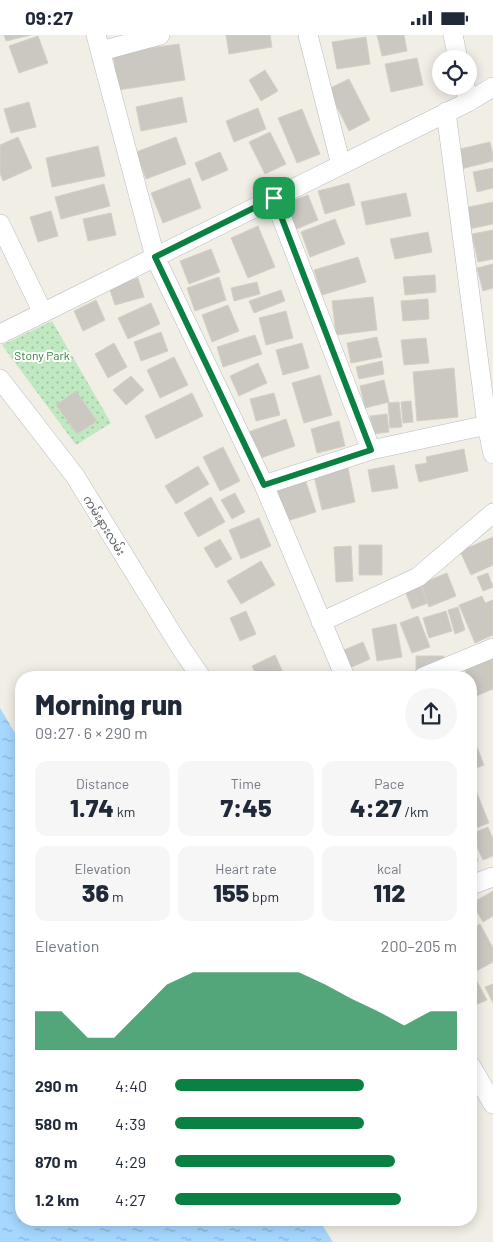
<!DOCTYPE html>
<meta charset="utf-8">
<style>
:root{--surface:#fff;--page:#f6f6f7;--text:#1f2937;--muted:#747a83;--accent:#0b8043}
body{margin:0;font-family:Barlow,"Noto Sans Myanmar",sans-serif;background:var(--page);color:var(--text);height:100vh;display:flex;flex-direction:column;font-size:19px;white-space:nowrap}
*{box-sizing:border-box;margin:0}
p{font-size:16px;color:var(--muted)}
.icon{flex:none;width:28px;height:28px;fill:none;stroke:currentColor;stroke-width:2;stroke-linecap:round;stroke-linejoin:round}
.map{position:relative;flex:1;overflow:hidden}
.panel{position:absolute;left:15px;top:636px;width:462px;height:555px;display:flex;flex-direction:column;background:var(--surface);border-radius:20px;box-shadow:0 2px 12px #0003}
.panel>*{flex:none}
.controls{position:absolute;left:432px;top:15px;display:grid;gap:10px}
.controls a{display:grid;place-items:center;width:45px;height:45px;border-radius:50%;background:var(--surface);box-shadow:0 2px 12px #0003;font-size:25px}
.pin{position:absolute;display:grid;place-items:center;width:42px;height:42px;color:#fff;margin:-21px;border-radius:10px;box-shadow:0 2px 8px #0006}
.round{display:grid;place-items:center;flex:none;width:52px;height:52px;border-radius:26px;background:var(--page)}
.overview{display:flex;align-items:center;justify-content:space-between;height:85px;padding:0 20px}
h1{font-size:28px;font-weight:800;line-height:38px}
.stats{display:grid;grid-template-columns:repeat(3,1fr);gap:8px;height:85px;padding:5px 20px}
.stats div{display:grid;align-content:center;border-radius:12px;background:var(--page);text-align:center}
.stats b{font-size:25px;font-weight:800}
.stats small{font-size:14px;font-weight:400}
.stats p{font-size:14px}
.chart{height:140px;padding:10px 20px}
.chart p{display:flex;justify-content:space-between}
.chart svg{width:100%;height:90px;margin-top:5px;fill:var(--accent);opacity:.7}
ul{padding:0 20px;list-style:none;font-size:16px}
li{display:grid;grid-template-columns:80px 60px 1fr;align-items:center;height:38px}
li i{height:12px;border-radius:6px;background:var(--accent)}
.status{display:flex;justify-content:space-between;align-items:center;height:35px;padding:0 25px;background:var(--surface);direction:ltr}
.status svg{height:14px;fill:currentColor}
.map>svg:first-child{display:block}
.park{fill:url(#park-dots)}
.water{fill:url(#water-ripples)}
.building{fill:#cbc8c2;stroke:#d5d0c3}
.lines{fill:none;stroke-linecap:round;stroke-linejoin:round}
.minor-casing{stroke:#b8bbc0;stroke-width:20}
.minor{stroke:#fff;stroke-width:19}
.route-casing{stroke:#fff;stroke-width:10}
.route{stroke:#0b8043;stroke-width:6}
.labels{text-anchor:middle;dominant-baseline:central;stroke-width:4;stroke-linejoin:round;paint-order:stroke}
.park-label{font-size:12px;fill:#308235;stroke:#fff}
.street-label{font-size:12px;fill:#5d6166;stroke:#fff}
</style>
<div class="status"><b>09:27</b><svg viewBox="0 0 49 12"><path d="M0 12V9h3v3zM5 12V6h3v6zM10 12V3h3v9zM15 12V0h3v12zM26 1h20v11H26zM47 4h2v5h-2z"/></svg></div>
<div class="map">
<svg width="493" height="1207" viewBox="0 0 493 1207">
<defs>
<pattern id="park-dots" width="8" height="8" patternUnits="userSpaceOnUse" patternTransform="scale(1.25)"><rect width="8" height="8" fill="#c0e9c1"/><path d="M2 2h.1M6 6h.1" fill="none" stroke="#9fc0a1" stroke-width="1.8" stroke-linecap="round"/></pattern>
<pattern id="water-ripples" width="26" height="14" patternUnits="userSpaceOnUse" patternTransform="scale(1.25)"><rect width="26" height="14" fill="#a6d7ff"/><path d="M2 4q2-2 4 0t4 0M15 11q2-2 4 0t4 0" fill="none" stroke="#8ab2d2"/></pattern>
</defs>
<rect width="100%" height="100%" fill="#f0eee5"/>
<path class="park" d="M52,286L111,388L76,410L2,310Z"/>
<path class="water" d="M0,673L21,708V1185H319L333,1207H0Z"/>
<path class="building" d="M4,0H31L6,6Z
M226,0H270L272,12L229,19Z
M377,0H404L407,16L382,21Z
M38,1L48,28L19,38L9,11Z
M366,2L370,29L337,34L332,7Z
M179,9L185,45L118,55L113,18Z
M417,23L423,50L391,57L385,29Z
M265,35L278,56L261,66L249,45Z
M349,44L370,85L349,96L328,54Z
M182,62L187,87L141,96L136,72Z
M29,67L36,92L11,98L4,74Z
M258,73L266,94L234,107L226,86Z
M302,74L320,119L297,128L278,83Z
M270,97L286,129L265,139L249,107Z
M18,102L32,133L3,146L0,138V110Z
M176,102L186,129L146,144L136,117Z
M490,107L493,120V126L461,134L456,115Z
M98,111L105,141L52,152L46,123Z
M220,117L228,135L202,146L195,128Z
M493,133V153L477,157L473,137Z
M190,143L201,173L163,188L151,158Z
M349,148L355,170L325,179L318,156Z
M104,149L110,171L61,184L55,162Z
M406,158L411,181L366,190L361,167Z
M308,160L318,185L294,195L284,169Z
M493,167V189L464,195L459,174Z
M51,176L58,201L38,207L30,182Z
M111,178L116,200L88,206L83,184Z
M335,184L345,209L310,222L301,197Z
M258,191L275,232L248,243L231,203Z
M493,195V224L478,227L472,199Z
M428,197L432,217L395,224L390,204Z
M211,214L220,237L189,249L180,226Z
M358,222L366,247L322,260L314,235Z
M493,229V253L483,256L477,233Z
M435,240L436,257L405,260L403,242Z
M219,242L226,265L195,276L187,253Z
M138,243L144,262L115,270L109,252Z
M257,247L260,259L234,266L231,253Z
M281,255L285,266L254,278L249,266Z
M373,262L377,295L336,300L332,266Z
M428,264L429,284L403,286L401,266Z
M96,265L105,285L83,296L74,276Z
M151,268L160,289L128,304L118,283Z
M228,270L239,296L212,307L202,280Z
M286,276L293,303L266,310L259,283Z
M161,297L168,316L141,326L134,307Z
M255,300L262,319L223,332L217,312Z
M377,302L382,322L351,328L347,308Z
M426,303L429,328L404,330L401,305Z
M114,308L127,332L108,343L95,319Z
M302,308L309,333L283,340L276,315Z
M174,322L188,350L160,363L147,335Z
M382,326L384,339L359,344L356,332Z
M258,328L267,348L239,361L230,341Z
M454,333L458,382L417,386L413,337Z
M320,340L332,380L304,388L292,348Z
M131,341L144,355L126,370L113,355Z
M384,345L389,367L365,373L360,351Z
M76,356L97,386L77,399L56,370Z
M192,358L203,381L156,404L145,381Z
M274,358L280,380L256,386L250,364Z
M411,366L413,387L403,388L401,367Z
M399,367L402,392L390,393L388,368Z
M387,379L389,397L373,399L370,381Z
M286,384L295,411L258,424L248,397Z
M339,386L345,411L317,418L311,394Z
M223,412L240,446L220,456L203,422Z
M464,414L468,436L419,447L415,430L427,428L426,422Z
M394,430L398,453L372,457L368,435Z
M198,431L209,449L176,469L165,451Z
M348,433L355,467L322,475L314,441Z
M305,444L316,477L287,486L276,453Z
M235,458L245,477L232,484L221,465Z
M211,462L225,487L198,502L184,478Z
M259,483L271,511L241,524L229,495Z
M493,502V530L471,540L460,516Z
M220,504L232,524L216,533L204,513Z
M359,510H382V540H359Z
M351,511L353,546L336,547L334,512Z
M261,526L275,550L241,569L227,546Z
M447,538L456,561L429,572L420,549Z
M488,538L493,552L483,556L477,542Z
M420,547L428,568L412,574L404,553Z
M482,561L485,568L493,565V600L475,608L459,570Z
M458,572L465,595L455,599L448,575Z
M246,576L256,599L240,606L230,583Z
M446,576L452,596L429,603L423,583Z
M418,581L430,612L412,618L400,588Z
M396,589L402,622L377,626L372,594Z
M363,607L370,624L347,634L339,617Z
M493,618V654L476,661L471,651V642H468L462,627Z
M275,620L285,642H257L252,631Z
M416,621H444L445,634H416Z
M477,712L484,730L471,735V714Z
M474,751L489,788L471,795V752Z
M488,792L493,804V821L483,825L471,799Z
M471,809L478,826L471,829Z
M493,856V881L483,887L472,868Z
M480,889L493,913V927L471,939V894Z
M473,939L487,965L475,970L471,962V940Z
M493,949V968L485,952Z"/>
<g class="lines">
<g class="minor-casing">
<path id="minor" d="M96,0L155,222L264,450L345,642
M308,0L341,130
M453,0L458,24
M101,16L160,0
M465,51L468,67L493,52
M446,77L487,390L493,419
M274,163L371,415
M0,189L43,278
M0,299L468,67
M0,344L75,441L181,613L201,642
M264,450L371,415L487,390
M321,587L418,542L493,478
M423,642L493,613
M471,850L493,842
M471,1031L493,1069"/>
</g>
<use href="#minor" class="minor"/>
</g>
<g class="lines">
<g class="route-casing">
<path id="route" d="M274,163L371,415L264,450L155,222Z"/>
</g>
<use href="#route" class="route"/>
</g>
<g class="labels">
<g class="park-label">
<text x="42" y="320">Stony Park</text>
</g>
<g class="street-label">
<text transform="translate(105 490) rotate(58)">ကမ်းနားလမ်း</text>
</g>
</g>
</svg>
<div class="controls">
<a><svg class="icon" aria-label="locate" viewBox="0 0 24 24"><circle cx="12" cy="12" r="6"/><path d="M12 2v4M12 18v4M2 12h4M18 12h4"/></svg></a>
</div>
<div class="pin" style="left:274px;top:163px;background:#1e9e55"><svg class="icon" aria-label="arrive" viewBox="0 0 24 24"><path d="M6 21V4h12l-3 4 3 4H6"/></svg></div>
<section class="panel">
<div class="overview"><div><h1>Morning run</h1><p>09:27 · 6 × 290 m</p></div><a class="round"><svg class="icon" aria-label="share" viewBox="0 0 24 24"><path d="M12 15V3M7 8l5-5 5 5M5 13v7h14v-7"/></svg></a></div>
<div class="stats">
<div><p>Distance</p><b>1.74<small> km</small></b></div>
<div><p>Time</p><b>7:45</b></div>
<div><p>Pace</p><b>4:27<small> /km</small></b></div>
</div>
<div class="stats">
<div><p>Elevation</p><b>36<small> m</small></b></div>
<div><p>Heart rate</p><b>155<small> bpm</small></b></div>
<div><p>kcal</p><b>112</b></div>
</div>
<div class="chart"><p><span>Elevation</span>200–205 m</p>
<svg viewBox="0 0 160 44" preserveAspectRatio="none"><path d="M0 44V25L10 25L20 38L30 38L40 25L50 12L60 6L70 6L80 6L90 6L100 6L110 12L120 19L130 25L140 32L150 25L160 25V44z"/></svg>
</div>
<ul>
<li><b>290 m</b>4:40<i style="width:67%"></i></li>
<li><b>580 m</b>4:39<i style="width:67%"></i></li>
<li><b>870 m</b>4:29<i style="width:78%"></i></li>
<li><b>1.2 km</b>4:27<i style="width:80%"></i></li>
</ul>
</section>
</div>
